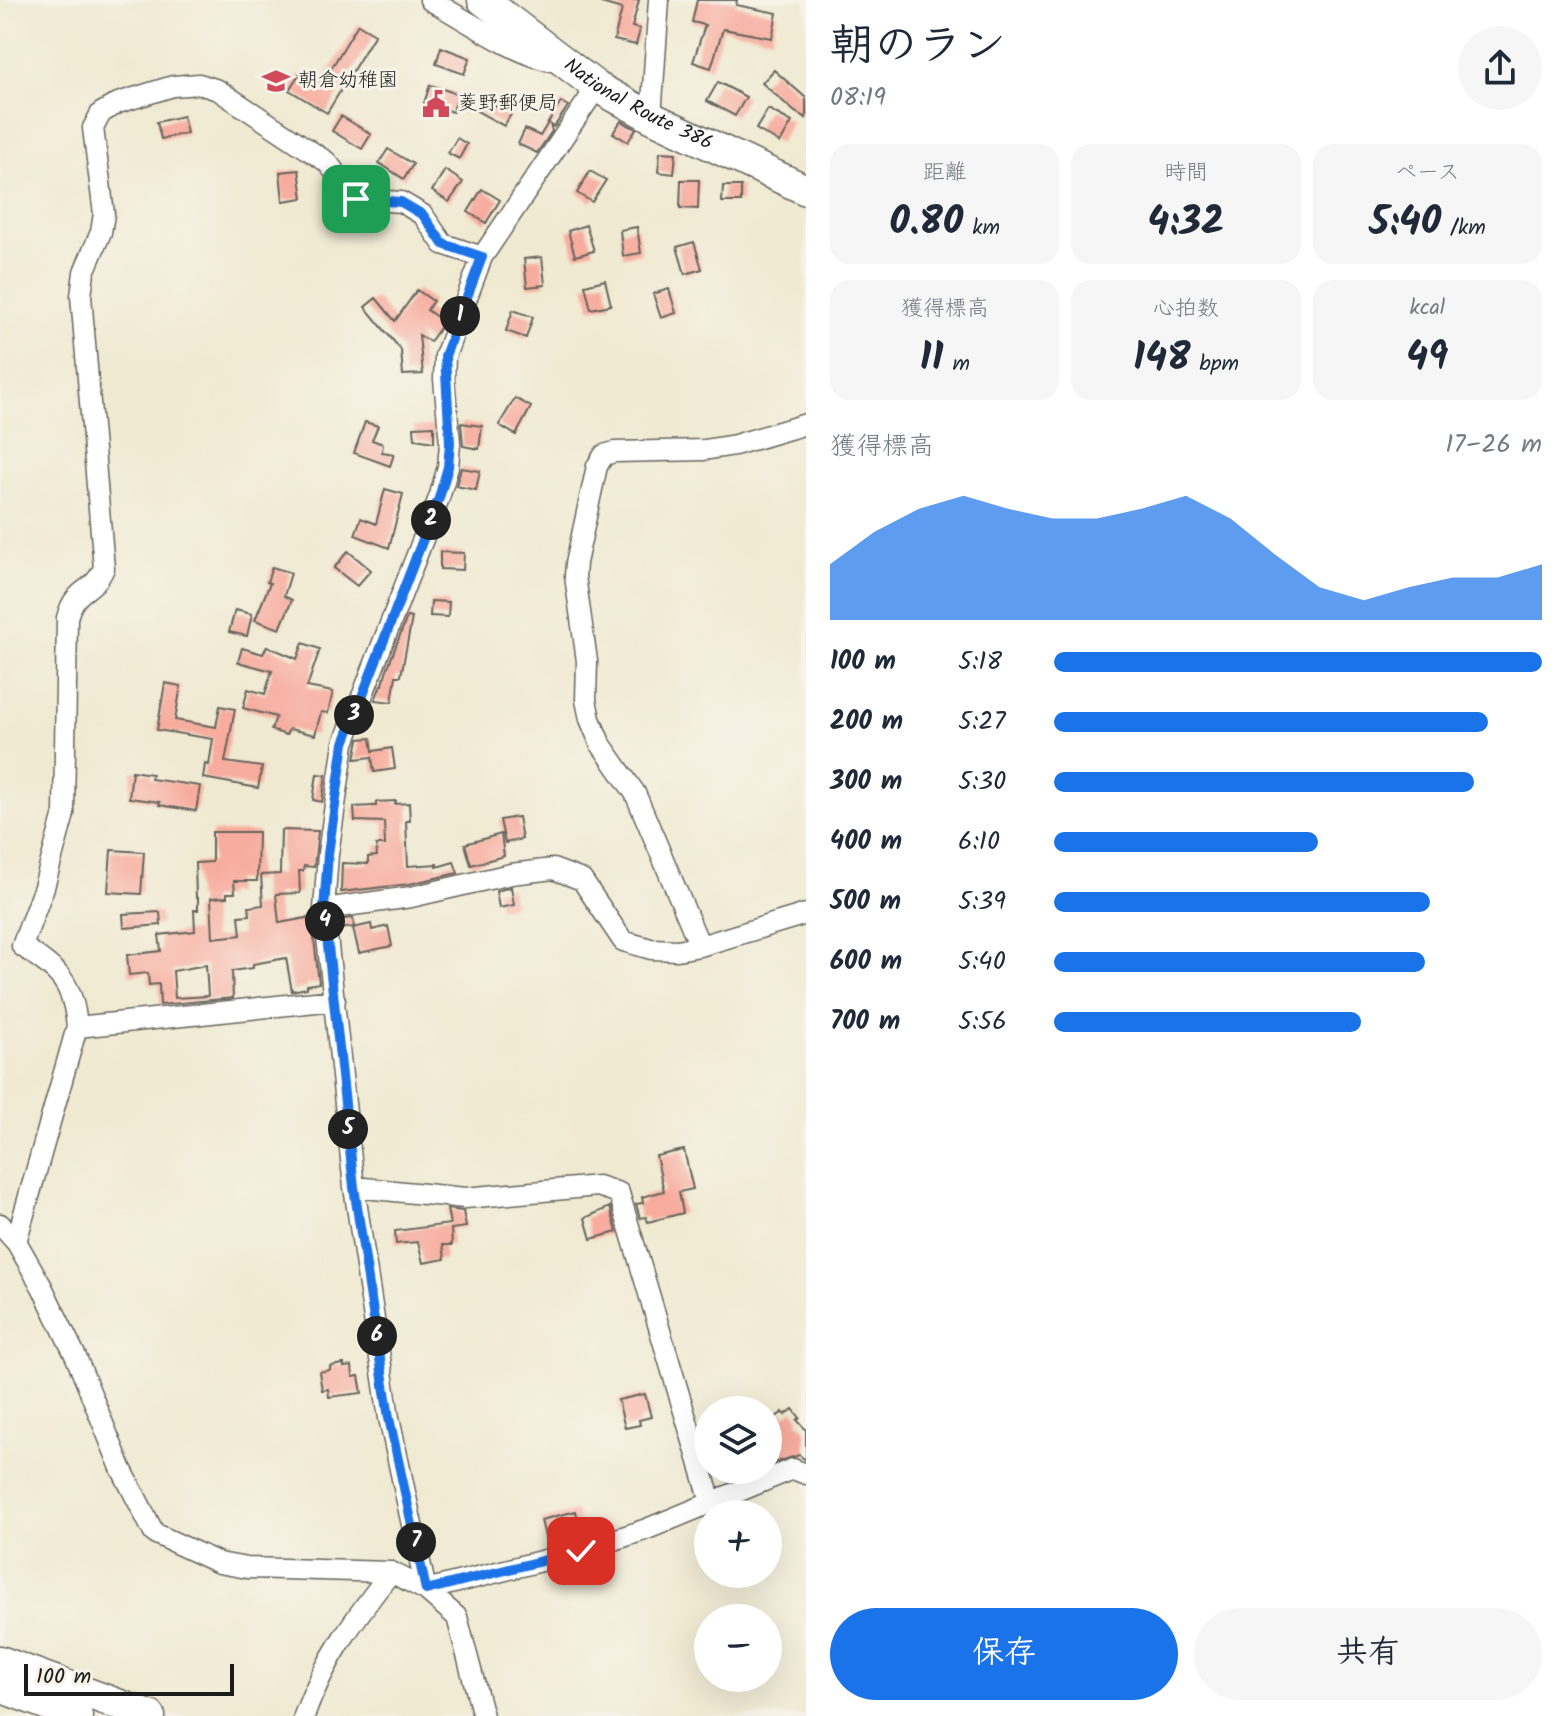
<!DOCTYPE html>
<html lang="ja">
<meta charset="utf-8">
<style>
:root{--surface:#fff;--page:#f6f6f7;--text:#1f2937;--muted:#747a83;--accent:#1a73e8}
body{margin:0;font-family:Kalam,"Klee One",sans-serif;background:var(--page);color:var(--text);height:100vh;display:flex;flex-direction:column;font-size:30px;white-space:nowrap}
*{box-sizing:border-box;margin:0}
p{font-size:26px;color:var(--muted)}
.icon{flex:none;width:44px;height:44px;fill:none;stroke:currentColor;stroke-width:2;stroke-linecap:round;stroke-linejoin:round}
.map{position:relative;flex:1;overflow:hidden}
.details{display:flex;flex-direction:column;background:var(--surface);width:760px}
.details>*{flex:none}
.fabs{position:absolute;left:694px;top:1396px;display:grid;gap:16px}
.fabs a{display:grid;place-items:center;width:88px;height:88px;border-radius:50%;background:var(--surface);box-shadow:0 8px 32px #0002;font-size:40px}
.scale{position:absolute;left:24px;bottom:20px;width:210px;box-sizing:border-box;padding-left:8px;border:4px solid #1c1c1c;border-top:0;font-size:22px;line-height:28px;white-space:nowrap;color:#1c1c1c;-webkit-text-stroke:6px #f7f3e8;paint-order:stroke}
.pin{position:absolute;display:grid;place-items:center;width:68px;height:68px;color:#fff;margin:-34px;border-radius:16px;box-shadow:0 4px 12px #0006}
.km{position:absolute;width:40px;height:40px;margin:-20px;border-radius:50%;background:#222;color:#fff;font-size:22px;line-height:40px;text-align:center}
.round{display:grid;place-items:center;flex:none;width:84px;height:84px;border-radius:42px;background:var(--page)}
.summary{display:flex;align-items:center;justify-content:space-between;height:136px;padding:0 24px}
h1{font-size:44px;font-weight:700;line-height:60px}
.stats{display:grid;grid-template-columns:repeat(3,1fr);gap:12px;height:136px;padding:8px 24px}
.stats div{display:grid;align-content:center;border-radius:20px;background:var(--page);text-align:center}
.stats b{font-size:40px;font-weight:700}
.stats small{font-size:22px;font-weight:400}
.stats p{font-size:22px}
.chart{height:224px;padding:16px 24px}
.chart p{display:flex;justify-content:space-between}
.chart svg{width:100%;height:144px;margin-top:8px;fill:var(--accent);opacity:.7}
.button{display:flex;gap:16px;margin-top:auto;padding:16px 24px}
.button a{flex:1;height:92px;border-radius:48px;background:var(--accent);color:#fff;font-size:32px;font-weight:700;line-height:92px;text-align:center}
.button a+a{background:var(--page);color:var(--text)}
ul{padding:0 24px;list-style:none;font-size:26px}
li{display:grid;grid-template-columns:128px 96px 1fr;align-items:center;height:60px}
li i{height:20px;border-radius:10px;background:var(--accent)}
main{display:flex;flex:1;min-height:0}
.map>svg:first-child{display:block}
.building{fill:#f7ac9e;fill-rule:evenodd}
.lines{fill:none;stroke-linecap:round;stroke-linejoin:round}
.minor-casing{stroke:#66645c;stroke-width:23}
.highway-casing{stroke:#66645c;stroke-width:33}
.minor{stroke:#fff;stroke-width:20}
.highway{stroke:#fff;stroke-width:30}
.route-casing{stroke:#fff;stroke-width:16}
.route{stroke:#1a73e8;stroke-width:10}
.labels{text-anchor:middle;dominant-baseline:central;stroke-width:6;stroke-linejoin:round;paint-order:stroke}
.poi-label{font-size:20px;fill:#1c1c1c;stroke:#f7f3e8;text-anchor:start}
.street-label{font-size:20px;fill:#1c1c1c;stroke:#f7f3e8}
</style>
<main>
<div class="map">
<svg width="806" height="1716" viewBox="0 0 806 1716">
<rect width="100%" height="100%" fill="#f7f3e8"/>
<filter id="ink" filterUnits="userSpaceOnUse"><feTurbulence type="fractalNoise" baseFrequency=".0125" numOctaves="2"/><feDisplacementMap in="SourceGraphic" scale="16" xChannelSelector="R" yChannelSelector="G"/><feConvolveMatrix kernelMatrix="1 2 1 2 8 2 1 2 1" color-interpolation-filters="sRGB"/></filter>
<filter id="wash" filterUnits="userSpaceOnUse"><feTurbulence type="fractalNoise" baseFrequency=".006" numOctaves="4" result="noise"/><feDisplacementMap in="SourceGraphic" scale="32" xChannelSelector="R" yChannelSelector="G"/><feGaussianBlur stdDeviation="1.8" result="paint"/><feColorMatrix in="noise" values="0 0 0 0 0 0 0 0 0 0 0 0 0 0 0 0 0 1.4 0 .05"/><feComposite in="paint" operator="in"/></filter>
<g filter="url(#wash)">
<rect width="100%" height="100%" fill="#f0ead2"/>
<g id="blocks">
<path class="building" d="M601,0H639L632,27L640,29L636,45L614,40L622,9L601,3Z
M697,0H737L736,5L777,13L772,38L723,29L711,68L693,62L705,25L692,22Z
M358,24L375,34L327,113L289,90L299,74L320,87Z
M441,47L470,58L464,74L436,64Z
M774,70L806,98V118L795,112L762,83Z
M718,82L746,97L735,116L707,101Z
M430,85L458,94L453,112L424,103Z
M479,100L513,111L504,126L473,109Z
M561,102L568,106L554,127L550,124L552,131L537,153L518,144L525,129L540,136Z
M768,109L792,122L780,143L756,129Z
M183,116L187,133L161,139L157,122Z
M341,116L371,134L362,149L332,131Z
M621,121L636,129L628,142L613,133Z
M457,138L467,144L459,159L448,153Z
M388,149L413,164L404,179L379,163Z
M660,152L676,153L674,174L658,172Z
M299,170L303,198L283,201L280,172Z
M445,170L463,182L449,202L432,191Z
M590,171L606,180L592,202L577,193Z
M681,180H699L698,209L680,208Z
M723,186H741V202H722Z
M482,189L500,200L486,223L468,212Z
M586,225L594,251L575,256L568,231Z
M637,227L641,253L623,256L620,230Z
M694,242L702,269L685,274L677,247Z
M542,257L545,285L527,287L524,259Z
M605,280L611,305L591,309L585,285Z
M669,289L676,313L661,318L653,294Z
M417,290L433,301L427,310L444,322L430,342L419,335L423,374L403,375L401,350L365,307L376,298L395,321Z
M513,310L533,317L526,338L506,331Z
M515,398L531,407L516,435L499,425Z
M365,422L378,426L372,440L383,444L382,452L394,454L390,466L354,453Z
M461,423L482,426L479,449L463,446Z
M434,426V442L415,439L414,427Z
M461,468L480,471L476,490L456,486Z
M385,489L403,494L389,548L355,535L361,518L376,524Z
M348,551L371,570L357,586L334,568Z
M440,552L464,553L463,570L440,569Z
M272,567L291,573L284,596L292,600L280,629L255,620L270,583L267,582Z
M431,601L449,602L448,617L430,616Z
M235,610L252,614L247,636L229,632Z
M407,617L412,618L401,676H396L392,702L375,700L381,685H383L386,672Z
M303,643L320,649L307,687L333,692L328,713L321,712L315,735L289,729L286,735L271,730L276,717L243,708L248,689L265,694L272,671L238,662L242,648L263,654L267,646L297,659Z
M165,683L181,686L175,720L216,727L220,706L235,709L225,762L262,767L258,788L203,778L205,764L209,765L213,739L157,730Z
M371,738L373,751L392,748L395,769L374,772L372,757L355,759L359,739Z
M132,771L152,774L151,779L200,786L196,811L159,805L160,802L129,798Z
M317,774L326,775L322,802L313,800Z
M396,801L395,804L409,803L410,821H406L408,866L437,864V867L454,862L458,873L409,884L341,892L342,863L368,864V857L377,856L376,845H385L384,822L355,821L354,807L373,806H376V802Z
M518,817L522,839L505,843L500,820Z
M281,830L318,831L314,867L304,866L303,871H299L300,893L276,894L279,923L307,918L308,922L312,921L319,983L307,985V988L292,991L286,958L253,964V968L232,971L233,998L160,1005L159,984L149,985L148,973L129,975L127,955L161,951L159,935L195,931L194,910H198V898H196L195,863L212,862V832H258L257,881H234L235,893H227V897L211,898L213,938L241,935L239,916L250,915L249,907L263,905L261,875L280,874ZM206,965L208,996L175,998L173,971Z
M501,834L504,856L471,865L465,844Z
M111,850L144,852L141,894L108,892Z
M511,887L514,905L499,908L496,891Z
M160,912L161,925L124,928L123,914Z
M353,918L354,927L339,929L338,920Z
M371,924L372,930L388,926L392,946L359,953L353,928Z
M684,1150L693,1189L679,1192L683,1213L648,1222L646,1217L640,1218L636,1204L643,1203L642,1197L664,1191L656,1156Z
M610,1207L617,1232L591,1239L585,1218Z
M447,1209L463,1211L466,1227L451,1229L452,1245H443L445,1259L423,1263L418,1242L396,1244L395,1231L450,1224Z
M344,1364V1367L352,1366L353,1377L359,1376L362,1393L329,1397L328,1389L322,1390L319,1372L330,1370V1366Z
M645,1394L651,1417L639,1420L640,1425L625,1428L618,1400Z
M793,1409L800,1418L797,1420L806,1430V1460L799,1455L774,1463L768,1451V1441L774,1438L768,1430V1423L783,1412L785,1415Z
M576,1511L581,1533L574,1534L572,1540L547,1545L541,1520Z
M601,1558L608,1570L583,1584L576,1572Z"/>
</g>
</g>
<g filter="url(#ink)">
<use href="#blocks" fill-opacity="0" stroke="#66645c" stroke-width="2"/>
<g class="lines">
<g class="minor-casing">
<path id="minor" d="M430,0C463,18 516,55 552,61
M651,117L659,0
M324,909L411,897L511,874L553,869L582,880L623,941L651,949L677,950L700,946L806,914
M700,946L635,793L600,743L590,719L586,700L587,661L575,576L576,563L597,466L604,455L615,452L704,450L735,445L806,424
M77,1027L335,1000
M354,1187L465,1198L598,1186L619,1193L711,1502
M0,1224L17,1243L42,1287L76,1357L121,1468L154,1533L219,1563L247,1568L391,1572L426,1590L457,1617L483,1716
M16,1242L77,1027C73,980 58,971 22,946L44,887L64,814L67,618C75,586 93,594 104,568L81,296L84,272L101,232L104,214L93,128L101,113L118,103L173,86L199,84L218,90L327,162L356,199L401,202L423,215L443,244L482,257
M426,1590L389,1418L354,1187L324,909L328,854L344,743L439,498L448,467L450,443L444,379L445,356L482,257L597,87
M426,1590L581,1551L647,1529L793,1469L806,1474
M304,1716C325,1659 354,1619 391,1572"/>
</g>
<g class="highway-casing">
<g id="highway">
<path id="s1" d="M483,0L597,87L651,117L806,190"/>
<path d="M0,1661L150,1716"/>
<path d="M0,1687L77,1716"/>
</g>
</g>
<use href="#minor" class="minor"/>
<use href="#highway" class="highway"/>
</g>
</g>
<g class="lines" filter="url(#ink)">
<g class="route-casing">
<path id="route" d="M356,199L401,202L423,215L443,244L482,257L445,356L450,443L448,467L439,498L344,743L328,854L324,909L354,1187L389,1418L426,1590L581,1551"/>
</g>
<use href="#route" class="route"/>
</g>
<defs>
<g id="school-bare" transform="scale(2.16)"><path d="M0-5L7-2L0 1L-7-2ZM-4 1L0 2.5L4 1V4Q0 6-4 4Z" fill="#d1495b" stroke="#f7f3e8" stroke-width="2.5" paint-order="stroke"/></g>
<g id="civic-bare" transform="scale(2.16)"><path d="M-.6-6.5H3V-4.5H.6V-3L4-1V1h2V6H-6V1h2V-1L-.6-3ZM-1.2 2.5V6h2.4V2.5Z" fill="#d1495b" stroke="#f7f3e8" stroke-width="2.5" paint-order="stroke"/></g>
</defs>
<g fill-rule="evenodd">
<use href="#school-bare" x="276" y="81"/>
<use href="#civic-bare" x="436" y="104"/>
</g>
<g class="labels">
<g class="poi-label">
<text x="298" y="81">朝倉幼稚園</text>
<text x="458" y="104">菱野郵便局</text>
</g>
<g class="street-label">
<text stroke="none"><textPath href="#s1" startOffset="188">National Route 386</textPath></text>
</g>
</g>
</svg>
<div class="fabs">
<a><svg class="icon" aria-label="layers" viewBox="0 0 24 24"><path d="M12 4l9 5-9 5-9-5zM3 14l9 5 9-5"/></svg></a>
<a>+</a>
<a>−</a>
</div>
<div class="scale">100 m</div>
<div class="pin" style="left:356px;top:199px;background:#1e9e55"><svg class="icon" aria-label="arrive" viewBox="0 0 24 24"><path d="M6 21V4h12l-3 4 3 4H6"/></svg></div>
<div class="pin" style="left:581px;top:1551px;background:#d93025"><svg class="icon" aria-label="check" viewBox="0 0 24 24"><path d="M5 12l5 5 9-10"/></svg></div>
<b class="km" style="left:460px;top:316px">1</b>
<b class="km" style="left:431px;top:520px">2</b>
<b class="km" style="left:354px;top:715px">3</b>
<b class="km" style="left:325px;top:921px">4</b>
<b class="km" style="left:348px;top:1129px">5</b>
<b class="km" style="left:377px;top:1336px">6</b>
<b class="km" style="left:416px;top:1542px">7</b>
</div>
<section class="details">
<div class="summary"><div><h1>朝のラン</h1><p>08:19</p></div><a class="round"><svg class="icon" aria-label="share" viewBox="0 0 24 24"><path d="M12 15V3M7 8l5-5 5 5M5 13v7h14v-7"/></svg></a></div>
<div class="stats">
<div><p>距離</p><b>0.80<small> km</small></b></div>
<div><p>時間</p><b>4:32</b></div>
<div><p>ペース</p><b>5:40<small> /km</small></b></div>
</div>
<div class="stats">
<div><p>獲得標高</p><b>11<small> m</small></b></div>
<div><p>心拍数</p><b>148<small> bpm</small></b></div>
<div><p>kcal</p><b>49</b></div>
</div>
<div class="chart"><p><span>獲得標高</span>17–26 m</p>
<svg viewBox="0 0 160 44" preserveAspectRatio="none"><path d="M0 44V27L10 17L20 10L30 6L40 10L50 13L60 13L70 10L80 6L90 13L100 24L110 34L120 38L130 34L140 31L150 31L160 27V44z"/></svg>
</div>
<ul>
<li><b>100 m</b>5:18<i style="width:100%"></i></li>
<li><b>200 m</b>5:27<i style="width:89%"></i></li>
<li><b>300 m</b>5:30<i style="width:86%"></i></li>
<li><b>400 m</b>6:10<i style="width:54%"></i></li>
<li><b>500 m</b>5:39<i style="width:77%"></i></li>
<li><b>600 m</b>5:40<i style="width:76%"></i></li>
<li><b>700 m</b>5:56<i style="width:63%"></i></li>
</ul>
<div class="button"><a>保存</a><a>共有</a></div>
</section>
</main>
